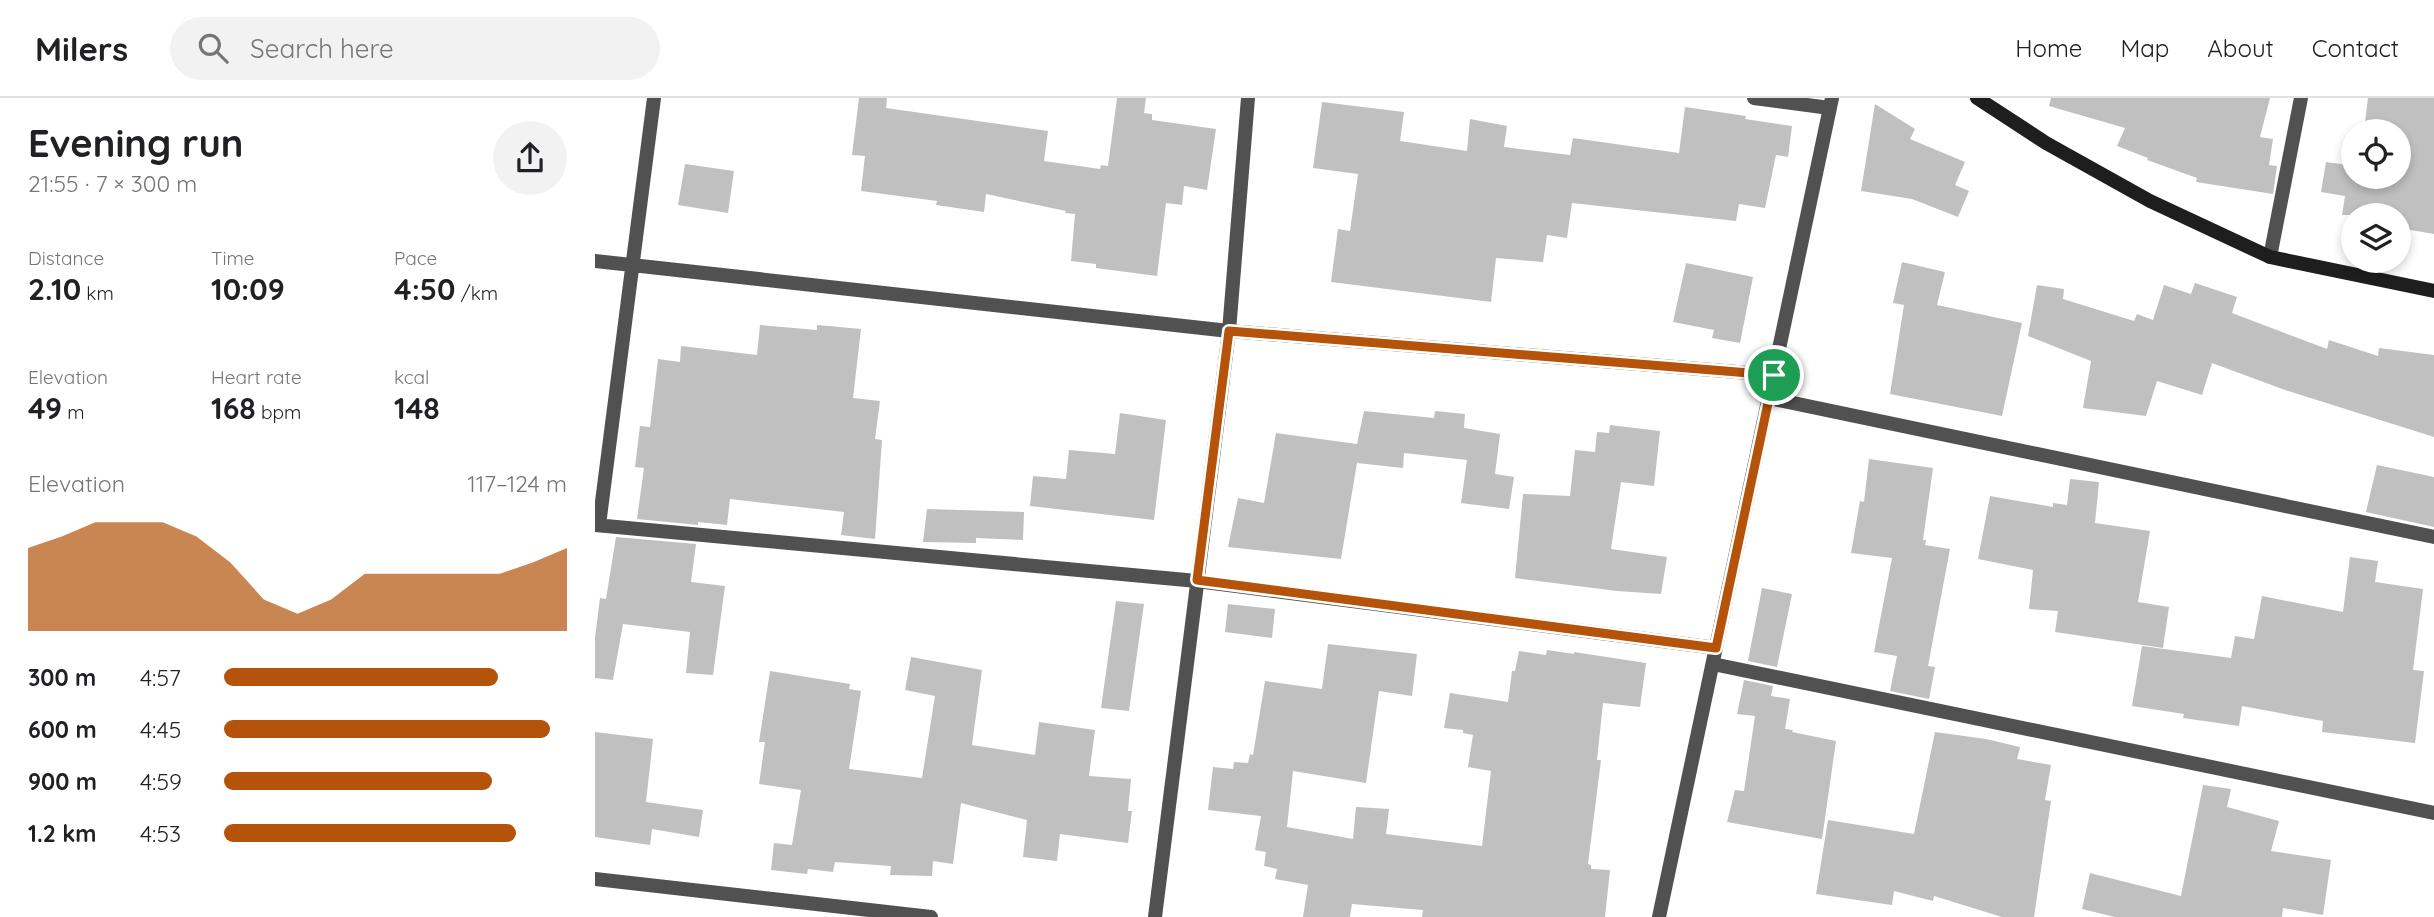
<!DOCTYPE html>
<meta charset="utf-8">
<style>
:root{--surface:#fff;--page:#f2f2f2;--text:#202124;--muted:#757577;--line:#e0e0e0;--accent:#b45309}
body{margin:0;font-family:Quicksand,sans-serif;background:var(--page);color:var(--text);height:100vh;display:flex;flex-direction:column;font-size:26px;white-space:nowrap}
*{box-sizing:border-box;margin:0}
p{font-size:23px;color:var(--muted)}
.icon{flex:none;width:38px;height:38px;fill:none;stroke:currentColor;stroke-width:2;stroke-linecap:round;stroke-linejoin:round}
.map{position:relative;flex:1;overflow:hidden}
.panel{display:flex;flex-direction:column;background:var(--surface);width:595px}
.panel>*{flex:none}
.controls{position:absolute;left:1746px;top:21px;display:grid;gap:14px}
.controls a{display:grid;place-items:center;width:70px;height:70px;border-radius:50%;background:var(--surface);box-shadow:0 4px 10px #0003;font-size:35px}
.pin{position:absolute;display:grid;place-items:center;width:60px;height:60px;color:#fff;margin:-30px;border:4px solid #fff;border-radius:50%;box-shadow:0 2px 7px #0007}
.round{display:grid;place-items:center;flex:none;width:74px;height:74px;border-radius:37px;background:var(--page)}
.summary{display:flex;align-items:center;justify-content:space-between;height:119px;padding:0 28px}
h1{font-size:38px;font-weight:800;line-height:52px}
.metrics{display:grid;grid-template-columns:repeat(3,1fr);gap:10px;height:119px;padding:7px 28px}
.metrics div{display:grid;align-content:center}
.metrics b{font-size:30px;font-weight:800}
.metrics small{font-size:19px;font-weight:400}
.metrics p{font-size:19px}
.chart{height:196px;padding:14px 28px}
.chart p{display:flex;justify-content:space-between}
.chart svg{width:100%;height:126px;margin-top:7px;fill:var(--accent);opacity:.7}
ul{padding:0 28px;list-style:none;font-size:23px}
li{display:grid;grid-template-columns:112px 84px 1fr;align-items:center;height:52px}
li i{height:18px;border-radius:9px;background:var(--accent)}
header{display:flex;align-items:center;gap:42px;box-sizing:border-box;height:98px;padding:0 35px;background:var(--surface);border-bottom:2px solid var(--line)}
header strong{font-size:33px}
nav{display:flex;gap:38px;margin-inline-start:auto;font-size:24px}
.search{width:490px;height:63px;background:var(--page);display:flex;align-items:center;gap:18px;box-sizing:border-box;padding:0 24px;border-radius:38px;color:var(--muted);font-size:26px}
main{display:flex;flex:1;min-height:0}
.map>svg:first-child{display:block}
.building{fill:#c0c0c0}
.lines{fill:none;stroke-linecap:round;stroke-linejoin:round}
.minor{stroke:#515151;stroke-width:14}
.secondary{stroke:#1e1e1e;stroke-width:14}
.route-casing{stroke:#fff;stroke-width:14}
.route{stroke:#b45309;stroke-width:9}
</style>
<header>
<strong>Milers</strong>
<div class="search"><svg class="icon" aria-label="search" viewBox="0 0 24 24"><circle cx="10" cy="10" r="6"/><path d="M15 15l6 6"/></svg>Search here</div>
<nav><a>Home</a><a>Map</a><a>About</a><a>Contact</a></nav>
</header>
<main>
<section class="panel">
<div class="summary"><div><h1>Evening run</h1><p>21:55 · 7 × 300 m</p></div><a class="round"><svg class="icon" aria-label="share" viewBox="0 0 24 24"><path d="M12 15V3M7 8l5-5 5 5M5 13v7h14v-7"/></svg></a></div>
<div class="metrics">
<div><p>Distance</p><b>2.10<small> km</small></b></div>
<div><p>Time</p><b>10:09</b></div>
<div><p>Pace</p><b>4:50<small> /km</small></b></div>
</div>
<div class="metrics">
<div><p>Elevation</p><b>49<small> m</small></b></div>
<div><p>Heart rate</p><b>168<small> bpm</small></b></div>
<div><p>kcal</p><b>148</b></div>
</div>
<div class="chart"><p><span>Elevation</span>117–124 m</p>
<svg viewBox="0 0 160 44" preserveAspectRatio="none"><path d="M0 44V15L10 11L20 6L30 6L40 6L50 11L60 20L70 33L80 38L90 33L100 24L110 24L120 24L130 24L140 24L150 20L160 15V44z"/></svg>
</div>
<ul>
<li><b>300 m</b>4:57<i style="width:80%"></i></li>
<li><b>600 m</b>4:45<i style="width:95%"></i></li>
<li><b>900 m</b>4:59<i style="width:78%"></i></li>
<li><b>1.2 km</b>4:53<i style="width:85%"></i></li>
</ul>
</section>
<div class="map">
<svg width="1839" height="819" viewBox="0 0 1839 819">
<rect width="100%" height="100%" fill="#fff"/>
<path class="building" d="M264,0H292L291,10L453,33L449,63L505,71L506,67L513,68L522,0H551L549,15L557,16V22L621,31L612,92L589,88L587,107L571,105L562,178L501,170V166L476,163L480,116L470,115L471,113L391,96L389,114L341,107L342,103L266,93L270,58L257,57Z
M1456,0H1675L1665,39L1678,41L1674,67L1682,68L1678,96L1601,84L1602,80L1552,62L1553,60L1522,48L1530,30L1454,8Z
M1773,0H1839V136L1804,130V117H1747L1750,98L1726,94L1731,64L1759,68V79H1804V33H1769Z
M727,4L809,14L805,43L872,53L875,21L912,28L909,49L975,57L978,40L1084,55L1090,9L1151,18L1150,21L1197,28L1193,59L1181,57L1170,110L1144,106L1141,123L977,105L972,140L952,137L948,164L901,160L896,204L736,184L743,131L755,133L763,76L718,70Z
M1280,6L1320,31L1315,41L1370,64L1360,87L1374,93L1363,119L1317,101L1266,93Z
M90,66L139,73L133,115L83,107Z
M1307,164L1350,174L1342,207L1427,225L1407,318L1295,296L1309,207L1298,205Z
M1091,165L1158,179L1145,245L1117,240L1119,232L1078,224Z
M1600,185L1642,199L1637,215L1732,251L1734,242L1783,258L1784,250L1839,257V339L1690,292L1617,265L1607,297L1562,283L1551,318L1488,310L1496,263L1433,238L1442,187L1469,191L1468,201L1539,223L1542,216L1558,222L1569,187L1596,196Z
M165,227L222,232V227L266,231L258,300L285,303L280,341L287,342L280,441L246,437L249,414L135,401L132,427L103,424V427L42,421L49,370L40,369L45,328L55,329L63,261L85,264L86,248L162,257Z
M769,313L839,320L840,313L870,316L869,330L905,336L900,376L919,379L914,411L866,405L872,362L809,355L808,370L762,365L746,461L633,449L643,400L669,405L681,335L762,346Z
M525,315L571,322L559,422L435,408L438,378L471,381L474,352L520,356Z
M1015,327L1065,333L1059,388L1026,384L1016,451L1072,459L1066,496L1022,493L920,480L928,396L975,398L980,352L1000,354L1002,334L1014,335Z
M1274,361L1338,370L1328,442H1331L1330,447L1355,451L1333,568L1340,569L1334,601L1295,593L1302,558L1279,554L1297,460L1256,455L1265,403L1269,404Z
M1782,367L1839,379V429L1771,414Z
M1475,381L1504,384L1500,425L1555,433L1543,504L1574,509L1568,550L1460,534L1463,513L1434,511L1438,472L1383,461L1395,398L1458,409V405L1472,407Z
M332,411L429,414L428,442L381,440V445L328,444Z
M21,439L101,446L96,484L130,488L118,577L91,575L95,534L28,526L18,582L0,580V540L5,500L11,501Z
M1755,459L1783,463L1780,484L1828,491L1818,572L1829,573L1820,645L1727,634L1728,623L1647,608L1644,628L1588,620L1589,616L1537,608L1547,548L1636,560L1640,538L1659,541L1667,498L1748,514Z
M1167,490L1197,496L1182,569L1153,563Z
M521,503L549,506L534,613L506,610Z
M633,506L680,511L677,540L630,534Z
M733,546L822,556L817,598L784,593L771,685L698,673L692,729L758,741L761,709L794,711L791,736L887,748L896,673L873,669L878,637L868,635V632L849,630L855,595L913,604L917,573H920L924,553L951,557L952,552L979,556V554L1051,565L1045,609L1008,605L1002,662H1006L993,766L996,767V771L1015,772L1010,819H827L828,812L757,806L755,819H708L713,787L680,781L682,771L669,768L671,754L660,752L666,718L613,712L618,669L638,671L639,664L653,665L655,656L658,657L670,583L727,591Z
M316,559L387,572L377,647L440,657L444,624L500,632L494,678L536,681L533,713H537L533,745L465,736L462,763L428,759L432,722L366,705L358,766L338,763L337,778L295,777L296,768L240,764L238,774L213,771L212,776L176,772L179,745L197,747L206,692L164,686L170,644H164L175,573L255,586L254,591L266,593L254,671L327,680L340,598L310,592Z
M1149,582L1178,588L1176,598L1195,601L1190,631L1198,632L1197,634L1241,643L1227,741L1132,724L1140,692L1149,693L1160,618L1142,616Z
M0,634L58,641L51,704L108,712L104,739L57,731L55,747L0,739Z
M1340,634L1391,641L1425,649L1422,661L1456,667L1450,702L1456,703L1439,819H1407L1339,798L1338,803L1299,793L1297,807L1221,796L1233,722L1319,736Z
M1608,687L1636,691L1632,709L1684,723L1676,753L1736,762L1728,817L1688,810L1687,819H1520L1487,811L1495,775L1586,798Z"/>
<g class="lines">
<path class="minor" d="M1159,0L1235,10
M1675,159L1706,0
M0,163L634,233L1179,277
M1174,300L1839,439
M0,427L602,483L1121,550
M4,427L59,0
M1118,566L1839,715
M0,781L336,819
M560,819L634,233L653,0
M1064,819L1237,0"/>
<path class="secondary" d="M1382,0L1451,45L1555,103L1675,159L1839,193"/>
</g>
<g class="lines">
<g class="route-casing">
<path id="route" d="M634,233L1179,277L1121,550L602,482Z"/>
</g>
<use href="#route" class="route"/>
</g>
</svg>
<div class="controls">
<a><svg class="icon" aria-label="locate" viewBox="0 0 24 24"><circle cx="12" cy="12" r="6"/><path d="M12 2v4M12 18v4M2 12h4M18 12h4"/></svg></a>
<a><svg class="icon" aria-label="layers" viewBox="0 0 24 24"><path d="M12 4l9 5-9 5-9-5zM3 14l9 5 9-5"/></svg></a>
</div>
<div class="pin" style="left:1179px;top:277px;background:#1e9e55"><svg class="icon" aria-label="arrive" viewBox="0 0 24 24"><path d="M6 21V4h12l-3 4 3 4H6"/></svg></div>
</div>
</main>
